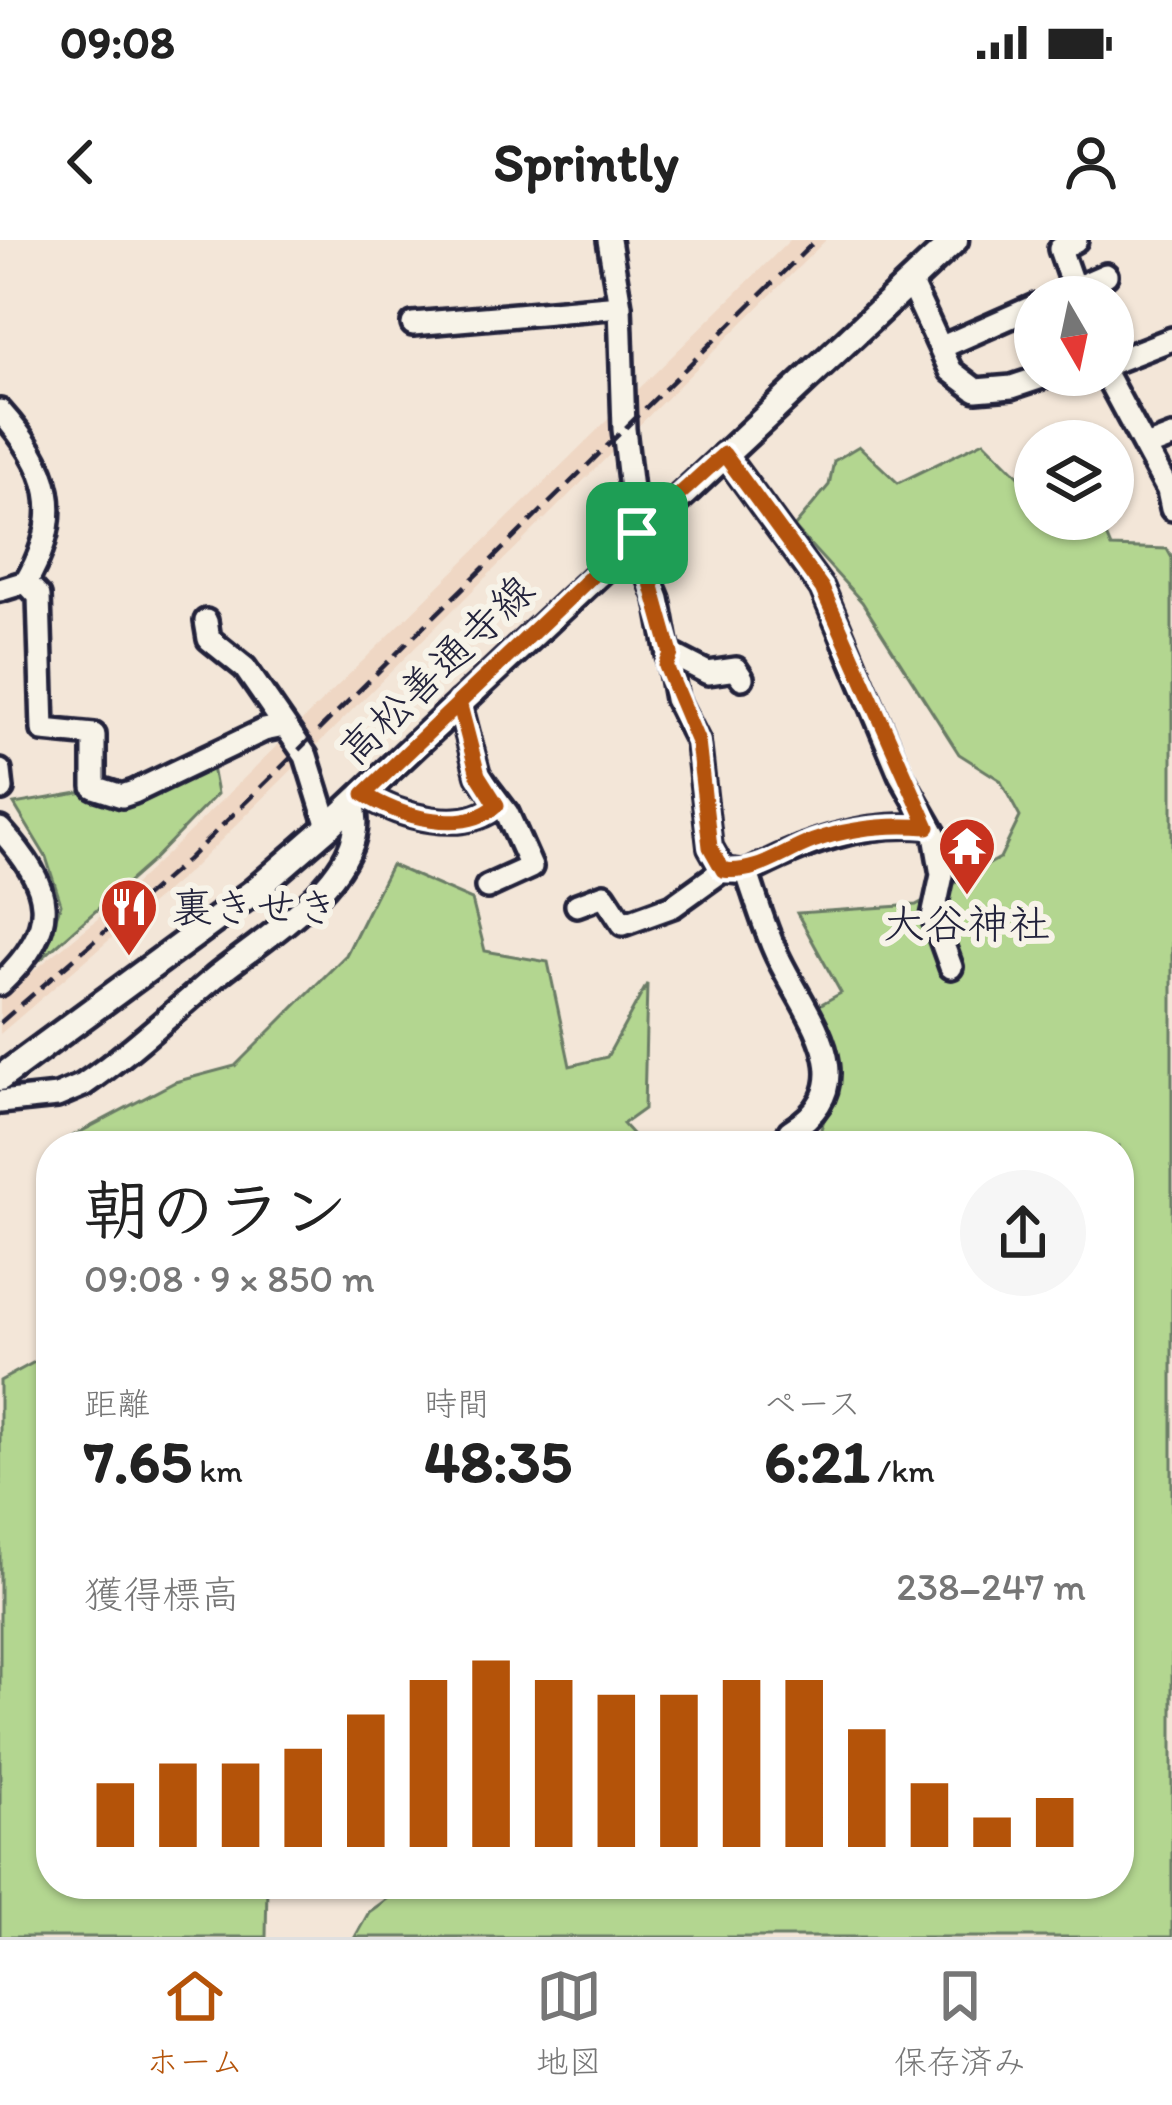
<!DOCTYPE html>
<html lang="ja">
<meta charset="utf-8">
<style>
:root{--surface:#fff;--page:#f6f6f6;--text:#222;--muted:#767676;--line:#e0e0e0;--accent:#b45309}
body{margin:0;font-family:Itim,"Klee One",sans-serif;background:var(--page);color:var(--text);height:100vh;display:flex;flex-direction:column;font-size:45px;white-space:nowrap}
*{box-sizing:border-box;margin:0}
p{font-size:39px;color:var(--muted)}
.icon{flex:none;width:66px;height:66px;fill:none;stroke:currentColor;stroke-width:2;stroke-linecap:round;stroke-linejoin:round}
.map{position:relative;flex:1;overflow:hidden}
.details{position:absolute;left:36px;top:891px;width:1098px;height:768px;display:flex;flex-direction:column;background:var(--surface);border-radius:48px;box-shadow:0 3px 9px #0004}
.details>*{flex:none}
.needle{width:78px;rotate:171deg}
.controls{position:absolute;left:1014px;top:36px;display:grid;gap:24px}
.controls a{display:grid;place-items:center;width:120px;height:120px;border-radius:50%;background:var(--surface);box-shadow:0 3px 9px #0004;font-size:60px}
.pin{position:absolute;display:grid;place-items:center;width:102px;height:102px;color:#fff;margin:-51px;border-radius:24px;box-shadow:0 6px 18px #0006}
.round{display:grid;place-items:center;flex:none;width:126px;height:126px;border-radius:63px;background:var(--page)}
.summary{display:flex;align-items:center;justify-content:space-between;height:204px;padding:0 48px}
h1{font-size:66px;font-weight:700;line-height:90px}
.figures{display:grid;grid-template-columns:repeat(3,1fr);gap:18px;height:204px;padding:12px 48px}
.figures div{display:grid;align-content:center}
.figures b{font-size:60px;font-weight:700}
.figures small{font-size:33px;font-weight:400}
.figures p{font-size:33px}
.chart{height:336px;padding:24px 48px}
.chart p{display:flex;justify-content:space-between}
.chart svg{width:100%;height:216px;margin-top:12px;stroke:var(--accent);stroke-width:6}
.status{display:flex;justify-content:space-between;align-items:center;height:84px;padding:0 60px;background:var(--surface);direction:ltr}
.status svg{height:33px;fill:currentColor}
header{display:flex;justify-content:space-between;align-items:center;height:156px;padding:0 48px;background:var(--surface);font-size:54px;font-weight:700}
.menu{display:flex;justify-content:space-around;align-items:center;height:168px;border-top:3px solid var(--line);background:var(--surface);font-size:33px;color:var(--muted)}
.menu a{display:grid;justify-items:center;gap:6px}
.menu .selected{color:var(--accent)}
.map>svg:first-child{display:block}
.built{fill:#efd7c4}
.green{fill:#b3d690;stroke:#6a7c66;stroke-width:3}
.lines{fill:none;stroke-linecap:round;stroke-linejoin:round}
.minor-casing{stroke:#22223b;stroke-width:30}
.major-casing{stroke:#22223b;stroke-width:33}
.minor{stroke:#f7f3e8;stroke-width:21}
.major{stroke:#f7f3e8;stroke-width:24}
.rail{stroke:#22223b;stroke-width:4.5;stroke-dasharray:18 9;stroke-linecap:butt}
.route-casing{stroke:#fff;stroke-width:24}
.route{stroke:#b45309;stroke-width:15}
.labels{text-anchor:middle;dominant-baseline:central;stroke-width:12;stroke-linejoin:round;paint-order:stroke}
.street-label{font-size:42px;fill:#22223b;stroke:#f7f3e8}
.poi-label{font-size:42px;fill:#22223b;stroke:#f7f3e8;text-anchor:start}
</style>
<div class="status"><b>09:08</b><svg viewBox="0 0 49 12"><path d="M0 12V9h3v3zM5 12V6h3v6zM10 12V3h3v9zM15 12V0h3v12zM26 1h20v11H26zM47 4h2v5h-2z"/></svg></div>
<header><svg class="icon" aria-label="back" viewBox="0 0 24 24"><path d="M15 5l-7 7 7 7"/></svg>Sprintly<svg class="icon" aria-label="person" viewBox="0 0 24 24"><circle cx="12" cy="8" r="4"/><path d="M4 21q1-7 8-7t8 7"/></svg></header>
<div class="map">
<svg width="1172" height="1697" viewBox="0 0 1172 1697">
<rect width="100%" height="100%" fill="#f3e6d8"/>
<filter id="ink" filterUnits="userSpaceOnUse"><feTurbulence type="fractalNoise" baseFrequency=".00833" numOctaves="2"/><feDisplacementMap in="SourceGraphic" scale="24" xChannelSelector="R" yChannelSelector="G"/><feConvolveMatrix kernelMatrix="1 2 1 2 8 2 1 2 1" color-interpolation-filters="sRGB"/></filter>
<g filter="url(#ink)">
<path class="built" d="M790,0H826L193,628L0,794V758L93,683L173,608Z"/>
<path class="green" d="M984,201L1026,243L1035,245V279H1099L1111,307L1167,309L1172,318V1697H355L369,1672L408,1644H1119V906H822L821,889L836,845L816,767L841,753L797,673L916,665L1000,618L1020,577L1000,540L959,514L862,362L794,287L829,245L834,221L859,206L898,243Z
M212,527L217,554L150,623L40,720L61,664L46,617L14,564L84,552L130,560Z
M391,625L472,660L485,711L548,722L570,826L607,817L647,744L644,869L623,884L643,906H69V898L175,842L235,826L346,715Z
M51,1113V1644H267L266,1697H0V1141Z"/>
<g class="lines">
<g class="minor-casing">
<path id="minor" d="M609,0L620,66L624,189L638,310L658,359L676,459L698,502L710,607L723,630L747,633C756,659 764,687 776,713C803,773 870,842 790,891L793,906
M910,42L951,131L976,150L1012,147L1048,135
M1074,49L1060,9L1076,0
M1055,57L1106,35
M413,84L620,66
M942,107L1035,66
M1113,122L1172,99
M1106,135L1168,250L1172,269
M0,171C51,228 66,273 26,342L0,350
M1146,207L1172,197
M724,214L822,348L900,534L935,595L942,635L933,677L951,727
M26,342L39,356L43,490L94,495V547L122,556L134,552L264,490L284,486
M206,381L209,399L245,428L306,516L328,587
M671,414L708,433L736,429L742,438
M459,462L478,535L507,573L531,627L487,647
M0,531L2,549
M364,554C400,577 463,595 498,565
M0,589C53,648 62,685 0,744
M747,633C804,603 862,581 928,587
M577,665L604,655L623,684L673,666L723,630
M0,862L57,856L83,845C130,813 171,774 214,738C257,702 376,633 353,564"/>
</g>
<g class="major-casing">
<path id="major" d="M0,838L253,652L328,587L955,0"/>
</g>
<use href="#minor" class="minor"/>
<use href="#major" class="major"/>
<path class="rail" d="M0,783L186,621L816,0"/>
</g>
</g>
<g class="lines" filter="url(#ink)">
<g class="route-casing">
<path id="route" d="M637,293L364,554C399,577 464,595 497,565L478,535L459,462L637,293L671,414L666,426L698,502L710,607L723,630C758,634 781,613 813,601C849,588 890,584 928,587L822,348L724,214L637,293"/>
</g>
<use href="#route" class="route"/>
</g>
<defs>
<g id="temple-pin" transform="scale(3)"><path d="M0 17L-7.5 6A9.5 9.5 0 1 1 7.5 6Z" fill="#c8321e" stroke="#f7f3e8"/><path d="M0-6L5-2H3V0L6.5 2.5H4V6H1.5V3h-3V6H-4V2.5H-6.5L-3 0V-2H-5Z" fill="#fff"/></g>
<g id="restaurant-pin" transform="scale(3)"><path d="M0 17L-7.5 6A9.5 9.5 0 1 1 7.5 6Z" fill="#c8321e" stroke="#f7f3e8"/><path d="M-5-6h1v4h1v-4h1v4h1v-4h1v5L-1.5 .5V6h-2V.5L-5-1ZM5-6V6H3V1.5H1.5Q1.5-4 5-6Z" fill="#fff"/></g>
</defs>
<g fill-rule="evenodd">
<use href="#temple-pin" x="967" y="606"/>
<use href="#restaurant-pin" x="129" y="667"/>
</g>
<g class="labels">
<g class="street-label">
<text transform="translate(436 430) rotate(-44)">高松善通寺線</text>
</g>
<g class="poi-label">
<text x="171" y="667">裏きせき</text>
<text x="967" y="683" text-anchor="middle">大谷神社</text>
</g>
</g>
</svg>
<div class="controls">
<a><svg class="needle" viewBox="-14 -14 28 28"><path d="M0-13l5 13h-10z" fill="#e53935"/><path d="M0 13l5-13h-10z" fill="#767676"/></svg></a>
<a><svg class="icon" aria-label="layers" viewBox="0 0 24 24"><path d="M12 4l9 5-9 5-9-5zM3 14l9 5 9-5"/></svg></a>
</div>
<div class="pin" style="left:637px;top:293px;background:#1e9e55"><svg class="icon" aria-label="arrive" viewBox="0 0 24 24"><path d="M6 21V4h12l-3 4 3 4H6"/></svg></div>
<section class="details">
<div class="summary"><div><h1>朝のラン</h1><p>09:08 · 9 × 850 m</p></div><a class="round"><svg class="icon" aria-label="share" viewBox="0 0 24 24"><path d="M12 15V3M7 8l5-5 5 5M5 13v7h14v-7"/></svg></a></div>
<div class="figures">
<div><p>距離</p><b>7.65<small> km</small></b></div>
<div><p>時間</p><b>48:35</b></div>
<div><p>ペース</p><b>6:21<small> /km</small></b></div>
</div>
<div class="chart"><p><span>獲得標高</span>238–247 m</p>
<svg viewBox="0 0 160 44" preserveAspectRatio="none"><path d="M5 44V31M15 44V27M25 44V27M35 44V24M45 44V17M55 44V10M65 44V6M75 44V10M85 44V13M95 44V13M105 44V10M115 44V10M125 44V20M135 44V31M145 44V38M155 44V34"/></svg>
</div>
</section>
</div>
<nav class="menu">
<a class="selected"><svg class="icon" aria-label="home" viewBox="0 0 24 24"><path d="M3 11l9-7 9 7M6 9v11h12V9"/></svg>ホーム</a>
<a><svg class="icon" aria-label="map" viewBox="0 0 24 24"><path d="M3 6l6-2 6 2 6-2v14l-6 2-6-2-6 2zM9 4v14M15 6v14"/></svg>地図</a>
<a><svg class="icon" aria-label="saved" viewBox="0 0 24 24"><path d="M7 4h10v16l-5-4-5 4z"/></svg>保存済み</a>
</nav>
